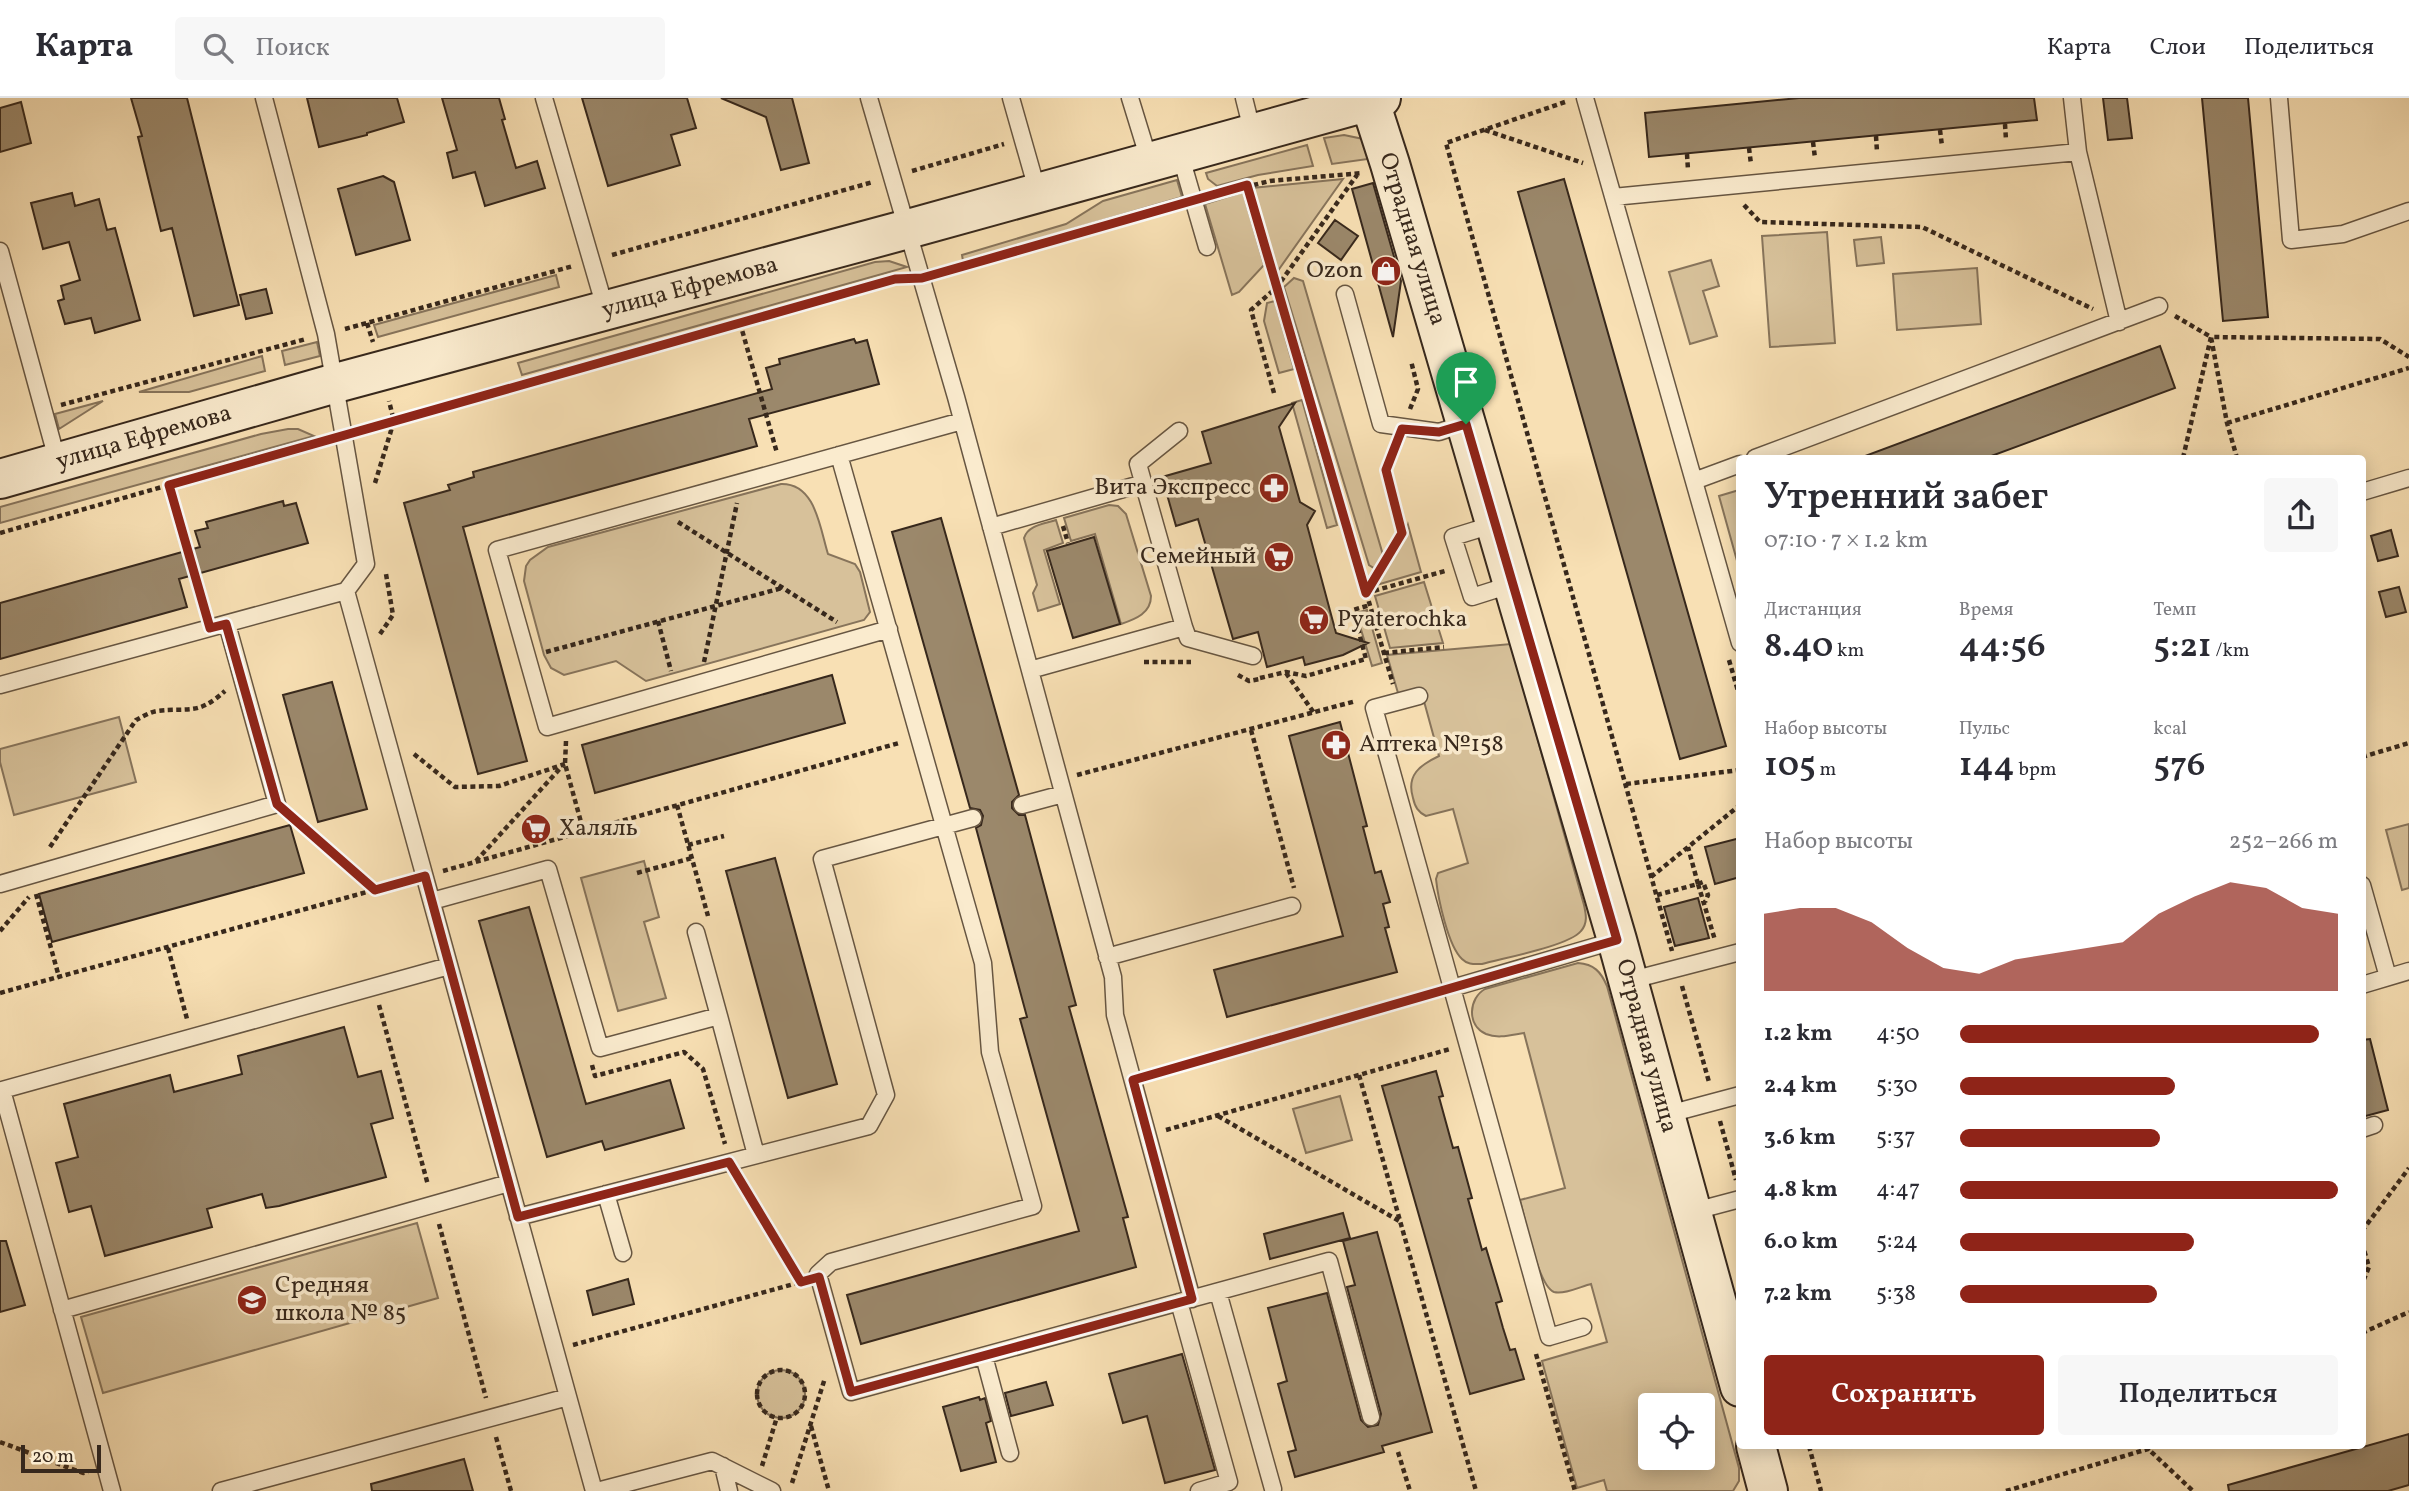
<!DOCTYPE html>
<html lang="ru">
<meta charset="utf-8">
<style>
:root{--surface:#fff;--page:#f7f7f7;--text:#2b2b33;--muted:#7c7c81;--line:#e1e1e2;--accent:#8f2418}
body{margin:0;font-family:Vollkorn,serif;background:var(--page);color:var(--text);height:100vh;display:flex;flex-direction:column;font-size:26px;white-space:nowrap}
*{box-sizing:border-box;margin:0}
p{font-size:23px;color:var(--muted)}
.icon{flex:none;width:38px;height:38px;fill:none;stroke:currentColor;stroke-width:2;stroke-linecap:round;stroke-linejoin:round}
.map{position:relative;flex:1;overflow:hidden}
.panel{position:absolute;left:1736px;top:357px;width:630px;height:994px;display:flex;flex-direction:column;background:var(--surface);border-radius:7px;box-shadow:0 4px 18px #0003}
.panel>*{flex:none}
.fabs{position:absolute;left:1638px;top:1295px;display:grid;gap:14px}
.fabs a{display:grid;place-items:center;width:77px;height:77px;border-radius:7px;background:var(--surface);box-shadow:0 4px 18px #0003;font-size:35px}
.scale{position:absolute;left:21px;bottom:18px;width:80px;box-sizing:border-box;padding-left:7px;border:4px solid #37281c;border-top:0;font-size:19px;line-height:24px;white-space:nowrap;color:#37281c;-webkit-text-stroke:5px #faebce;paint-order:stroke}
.pin{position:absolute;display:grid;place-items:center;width:60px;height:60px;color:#fff;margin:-72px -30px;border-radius:50% 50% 50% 0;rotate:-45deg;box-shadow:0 0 7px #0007}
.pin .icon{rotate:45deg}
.round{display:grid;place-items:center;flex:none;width:74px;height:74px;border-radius:7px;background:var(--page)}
.head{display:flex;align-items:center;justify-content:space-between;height:119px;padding:0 28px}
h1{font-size:38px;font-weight:600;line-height:52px}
.stats{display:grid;grid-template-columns:repeat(3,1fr);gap:10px;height:119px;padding:7px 28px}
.stats div{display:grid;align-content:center}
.stats b{font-size:35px;font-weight:600}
.stats small{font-size:19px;font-weight:400}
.stats p{font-size:19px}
.chart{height:196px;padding:14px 28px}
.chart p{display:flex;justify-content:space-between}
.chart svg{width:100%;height:126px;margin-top:7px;fill:var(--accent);opacity:.7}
.cta{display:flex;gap:14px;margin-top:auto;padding:14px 28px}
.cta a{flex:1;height:80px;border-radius:7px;background:var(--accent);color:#fff;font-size:28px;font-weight:600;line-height:80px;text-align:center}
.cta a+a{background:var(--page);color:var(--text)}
ul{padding:0 28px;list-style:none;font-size:23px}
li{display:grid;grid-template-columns:112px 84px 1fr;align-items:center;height:52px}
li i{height:18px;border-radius:9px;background:var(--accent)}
header{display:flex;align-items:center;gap:42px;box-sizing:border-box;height:98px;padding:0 35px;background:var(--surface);border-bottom:2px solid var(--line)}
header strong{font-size:33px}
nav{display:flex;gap:38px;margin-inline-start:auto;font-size:24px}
.search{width:490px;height:63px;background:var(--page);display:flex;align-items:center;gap:18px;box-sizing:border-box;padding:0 24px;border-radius:7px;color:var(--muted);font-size:26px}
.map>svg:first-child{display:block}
.green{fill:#d7c19a;stroke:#87745b;stroke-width:2;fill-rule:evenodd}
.building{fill:#9b886b;stroke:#37281c;stroke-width:2}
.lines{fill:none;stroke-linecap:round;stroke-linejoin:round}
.lane-casing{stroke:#675642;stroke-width:19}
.secondary-casing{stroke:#37281c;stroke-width:42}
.path{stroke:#37281c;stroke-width:4.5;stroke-dasharray:5 3.5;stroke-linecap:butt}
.lane{stroke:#faebce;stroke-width:16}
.secondary{stroke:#faebce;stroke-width:38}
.route-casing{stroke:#fff;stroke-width:14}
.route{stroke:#8f2418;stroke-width:9}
.labels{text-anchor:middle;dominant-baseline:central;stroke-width:7;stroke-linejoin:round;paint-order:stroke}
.street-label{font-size:24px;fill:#37281c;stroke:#faebce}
.poi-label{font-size:24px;fill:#37281c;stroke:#faebce;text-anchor:start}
</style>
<header>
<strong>Карта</strong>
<div class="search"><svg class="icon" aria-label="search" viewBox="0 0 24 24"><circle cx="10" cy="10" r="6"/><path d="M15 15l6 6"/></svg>Поиск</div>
<nav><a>Карта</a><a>Слои</a><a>Поделиться</a></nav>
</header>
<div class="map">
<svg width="2409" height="1393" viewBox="0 0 2409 1393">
<rect width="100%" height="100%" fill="#f8e0b4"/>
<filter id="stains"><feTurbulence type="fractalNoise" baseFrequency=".00286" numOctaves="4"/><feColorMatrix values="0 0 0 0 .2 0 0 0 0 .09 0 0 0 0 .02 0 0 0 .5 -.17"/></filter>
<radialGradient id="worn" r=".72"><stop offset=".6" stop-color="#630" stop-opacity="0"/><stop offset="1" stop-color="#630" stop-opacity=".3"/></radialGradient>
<path class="green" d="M1344,37L1363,41L1375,60L1332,66L1324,40Z
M1307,47L1313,68L1258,77L1217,88L1208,81L1206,75Z
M1343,81L1277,174L1252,90Z
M1177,82L1182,99L963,163L962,157L1066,126L1103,103Z
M1243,94L1264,167L1239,194L1232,197L1205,106Z
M1827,134L1835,245L1770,249L1762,138Z
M1881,139L1884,165L1857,168L1854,142Z
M1711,162L1719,188L1703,193L1717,238L1690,246L1669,174Z
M889,163L907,169L522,277L518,265L875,164Z
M1977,170L1981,226L1897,232L1893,176Z
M556,177L559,189L378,239L374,227Z
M1294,180L1303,183L1383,457V466L1377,472L1369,467L1284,189Z
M1275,203L1294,271L1279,275L1264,223L1267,205Z
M317,244L320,258L285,267L282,253Z
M262,258L265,273L189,294H139Z
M1302,302L1337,427L1327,430L1292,305Z
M103,303L59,331L55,316Z
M288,331H298L314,338L0,425V409L261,336Z
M781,386C816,385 820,431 828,456L855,466L860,474L870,514L864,522L646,583L616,563L564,577L551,570L544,557L524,483L526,468L530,462L548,449Z
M1739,392H1740L1739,470L1719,398Z
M1109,407L1118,408L1126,416L1151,498C1151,515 1136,521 1121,526L1095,436L1071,443L1064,420Z
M1056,422L1063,445L1044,452L1060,506L1038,513L1033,495L1037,487L1024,440C1028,427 1044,426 1056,422Z
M1408,427L1421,474L1373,488L1405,439Z
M1424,484L1443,545L1390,550L1375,498Z
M1367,512L1382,565L1372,568L1356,515Z
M1511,546L1584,807C1586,816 1588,825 1581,833C1569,848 1503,860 1482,866C1474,866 1468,867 1462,861C1448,848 1438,800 1436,781L1438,775L1468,765L1453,711L1426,718C1418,714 1415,709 1413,700C1406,677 1420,667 1439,658L1422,596L1400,602L1387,557Z
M119,619L136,684L14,717L0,664V651Z
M2409,726V790L2402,792L2386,732Z
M644,763L659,819L644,824L666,900L618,913L581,780Z
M1578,865C1594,866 1601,874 1607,888L1739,1370V1383L1733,1393H1607L1604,1382L1577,1390L1542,1263L1607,1244L1591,1186C1582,1188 1564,1197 1554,1194C1538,1188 1525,1120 1520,1102L1565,1090L1524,935C1511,937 1498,941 1486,936C1466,927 1469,900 1485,891ZM1703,1307V1360H1650V1307Z
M1340,998L1352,1042L1306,1055L1293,1011Z
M417,1125L438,1200L103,1295L81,1219Z
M757 1296a24 24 0 1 1 48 0a24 24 0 1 1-48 0Z"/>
<path class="building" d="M131,0H187L239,207L194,218L172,130L161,133L138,39L142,38Z
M307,0H397L404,24L367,35V37L319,49Z
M442,0H499L505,21L502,22L516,70L537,63L545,90L485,108L475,74L453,80L447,55L457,52Z
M582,0H687L696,30L671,37L680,67L608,88Z
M721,0H792L809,65L781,72L766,19Z
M1799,0H2034L2037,22L1649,59L1645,15Z
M2103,0H2127L2132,40L2108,42Z
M2202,0H2248L2268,219L2223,223Z
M21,4L31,45L0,54V10Z
M383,78L394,84L410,142L356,157L338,91Z
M1564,81L1726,648L1680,661L1518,94Z
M1373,85L1401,183L1393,239L1352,91Z
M72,95L75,108L99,101L107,132L115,130L140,222L95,235L91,220L65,226L58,203L64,201L61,188L80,182L69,144L43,151L31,105Z
M1335,122L1358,138L1341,162L1318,145Z
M266,191L272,215L246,221L240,197Z
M854,241L856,245L867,242L879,286L749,321L757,348L463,429L527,663L478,676L404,405L450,392L448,387L474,379L473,374L772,291L766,270L780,266L779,261Z
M2160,248L2175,290L1986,360H1866L1865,358Z
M1295,305L1279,329L1300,404L1315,413L1307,427L1336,535L1368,545L1343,557L1305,567L1303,559L1267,569L1258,534L1233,541L1198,421L1176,428L1162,379L1211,365L1202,334Z
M283,403L284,408L296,405L308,445L179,481L187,509L0,561V505L200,449L195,433L208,430L206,424Z
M941,420L1019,697L1012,704V710L1019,717H1025L1076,907L1069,909L1128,1119L1123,1120L1136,1169L861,1246L847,1197L1079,1133L1020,921L1027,919L976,730L981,727L983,718L980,712L970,710L892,434Z
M2391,432L2398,458L2378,463L2371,438Z
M1094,439L1120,526L1073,540L1047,453Z
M2399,489L2406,514L2386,519L2379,494Z
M832,577L845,625L595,695L582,647Z
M332,584L367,711L318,724L283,597Z
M1340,624L1367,728L1363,729L1375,775L1381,773L1390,804L1383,806L1389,829L1385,830L1397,874L1227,919L1214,872L1343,838L1289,638Z
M290,727L304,775L52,844L39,796Z
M1740,740V779L1715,786L1705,749Z
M775,760L837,986L788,1000L726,773Z
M1698,800L1709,840L1675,848L1664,809Z
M529,809L586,1006L670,982L684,1030L605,1052L602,1043L547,1059L479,823Z
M344,929L358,979L381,973L393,1020L371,1026L386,1079L279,1108L266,1110L262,1096L207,1111L212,1129L105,1158L91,1108L69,1114L56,1065L78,1059L64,1006L170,977L174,994L242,976L238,958Z
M2370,941L2388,1012L2362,1019V942Z
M1436,973L1443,998L1439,999L1453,1050L1458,1049L1472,1100L1468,1101L1482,1152L1486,1150L1502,1203L1496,1205L1503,1230L1510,1252L1515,1251L1524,1281L1470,1296L1382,988Z
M1343,1115L1350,1140L1270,1161L1264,1136Z
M1377,1134L1432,1334L1382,1348L1384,1354L1295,1379L1288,1354L1296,1352L1278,1286L1287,1283L1268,1210L1327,1195L1361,1322L1368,1329L1378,1327L1381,1316L1347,1189L1355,1187L1343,1143Z
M0,1143H6L25,1207L0,1214Z
M628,1181L634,1206L593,1217L587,1193Z
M1182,1256L1215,1372L1165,1385L1147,1318L1123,1325L1109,1276Z
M1046,1284L1053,1307L1011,1318L1005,1295Z
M979,1299L980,1302L985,1300L991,1323L986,1325L996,1364L961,1373L943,1309Z
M2409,1336V1387L2388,1393H2229L2228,1387Z
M464,1361L473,1393H372L371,1386Z"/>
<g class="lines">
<g class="lane-casing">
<path id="lane" d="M544,0L606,213
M869,0L956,299L1113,879L1115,917L1192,1201
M1011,0L1038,95
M1130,0L1150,65
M1244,0L1253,36
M1585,0L1740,545
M2072,0L2078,54L2119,224
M2279,0L2291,142L2343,136L2409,113
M1180,56L1207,149
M1613,99L2078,54
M0,153L58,365
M1345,196L1381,326L1439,334L1466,325
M1179,333L1138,366L1184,529L1188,540L1253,558
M839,357L983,865L990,954L1033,1108L831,1164L818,1176L851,1294L1329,1163L1371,1319
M1755,360L2159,208
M1694,383L1740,366
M2362,394L2409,380
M1495,426L1453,439L1472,499L1513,486
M991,429L1144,385
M346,493L594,1393
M889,531L547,629L497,452L962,323
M1030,572L1184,529
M0,587L346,493L366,466L326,236L264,0
M1419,598L1374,610L1452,890L1617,842
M1022,707L1063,696
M0,786L277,706L227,526
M2362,787L2388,879
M432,803L548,771L600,950L719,918L756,1057
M696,834L719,918
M1107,859L1292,808
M1628,883L1740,854
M2362,887L2409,873
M1452,890L1549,1239L1583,1229
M1665,1017L1740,997
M2362,1031L2374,1027
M606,1096L623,1155
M1691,1114L1740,1101
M518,1119L869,1028L886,997L822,761L973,720
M1218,1194L1273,1391
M1179,1204L1229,1384L1199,1393
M62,1212L509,1085
M984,1258L1010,1355
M723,1368L729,1393
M112,1393L2,992L449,868
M221,1393L568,1299
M597,1393L712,1363L772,1393"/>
</g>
<g class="secondary-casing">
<path id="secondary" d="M1370,4L1390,66L1617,842L1740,1289
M0,381L336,285L908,131L1381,0
M1756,1348L1768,1393"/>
</g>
<path class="path" d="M1565,4L1446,45L1672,853
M2005,26L2006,42
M1485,32L1583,65
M1940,32L1942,48
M1876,38L1877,54
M1813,44L1815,60
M1749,50L1751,66
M1687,56L1688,72
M912,73L1004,46
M1247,87L1393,586
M1212,97L1270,83L1362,75
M1744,107L1760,124L1922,129L2093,211
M612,157L873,84
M939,174L1173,108
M2175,218L2211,239L2227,325L2237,360
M367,225L373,244
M740,225L777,355
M345,231L573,168
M1274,295L1251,212L1277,189L1357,77
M61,307L306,241
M1410,311L1418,291L1411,263
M2227,325L2409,270
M363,332L900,181
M2183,360L2211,239L2380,241L2409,259
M375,385L394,323L389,303
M169,387L204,511
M678,424L837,524
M1063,428L1068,445
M0,435L324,343
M1366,495L1402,435L1386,372L1395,349
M1366,495L1445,473
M658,523L671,573
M380,536L393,517L386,476
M546,554L782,490
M1384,555L1444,549
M1729,562L1740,600
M704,564L737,405
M1144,564H1191
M1286,575L1314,615
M1238,577L1249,583L1260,581
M1260,580L1286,574L1306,578L1366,561L1353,512L1370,507
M1251,632L1294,790
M566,643L565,666L584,735
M414,656L455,689L499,688L565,666
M2362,659L2409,645
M1077,677L1356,603
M1626,686L1740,672
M677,707L708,818
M292,719L375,791
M688,747L724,738
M50,749L136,622C142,619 150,614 157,613C190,609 197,618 225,593
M476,763L564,666
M443,773L899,645
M637,775L692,760
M1651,779L1740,707
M1698,786L1715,842
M1698,786L1703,784L1708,797L1705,804
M36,796L59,879
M1657,797L1698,786L1688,749
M0,833L29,799
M168,850L187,921
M1682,888L1709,984
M0,895L407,783
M379,907L428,1087
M592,967L595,978L684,954L703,971L725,1046
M1150,977L1434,895
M1359,977L1476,1393
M1218,1018L1401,1124
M1720,1023L1736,1082
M1166,1032L1450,951
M739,1083L797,1177
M439,1126L486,1300
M2362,1133L2409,1070
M2362,1145L2369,1169L2362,1186
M2362,1235L2409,1214
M573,1247L801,1184
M1536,1256L1575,1393
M757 1296a24 24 0 1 1 48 0a24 24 0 1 1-48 0Z
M811,1328L829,1393
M496,1339L511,1393
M0,1344L83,1375L88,1374
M1809,1348L1821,1393
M2145,1348L2193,1393
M1398,1354L1410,1393
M762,1368L777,1319
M792,1385L825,1280
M2006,1393L2148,1351L2151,1348"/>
<use href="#lane" class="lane"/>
<use href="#secondary" class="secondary"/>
</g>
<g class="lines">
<g class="route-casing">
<path id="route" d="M1247,87L1366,495L1402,435L1386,372L1402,331L1439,334L1466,326L1617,842L1133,982L1192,1201L851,1294L819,1179L801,1184L729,1064L518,1119L425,778L375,792L277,706L226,526L210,530L169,387L895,181L922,180Z"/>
</g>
<use href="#route" class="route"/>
</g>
<defs>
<g id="shop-disc" transform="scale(1.575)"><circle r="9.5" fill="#8f2418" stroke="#faebce"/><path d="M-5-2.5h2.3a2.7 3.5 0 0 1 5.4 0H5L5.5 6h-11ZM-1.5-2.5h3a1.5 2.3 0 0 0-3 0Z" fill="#fff"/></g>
<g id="pharmacy-disc" transform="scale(1.575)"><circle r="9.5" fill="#8f2418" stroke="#faebce"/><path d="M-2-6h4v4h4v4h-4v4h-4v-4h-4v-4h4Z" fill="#fff"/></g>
<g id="supermarket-disc" transform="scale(1.575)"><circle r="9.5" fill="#8f2418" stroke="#faebce"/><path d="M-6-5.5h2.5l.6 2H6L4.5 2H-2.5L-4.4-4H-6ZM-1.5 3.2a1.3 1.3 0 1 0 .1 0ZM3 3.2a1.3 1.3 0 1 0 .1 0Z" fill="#fff"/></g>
<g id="school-disc" transform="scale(1.575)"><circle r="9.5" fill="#8f2418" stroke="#faebce"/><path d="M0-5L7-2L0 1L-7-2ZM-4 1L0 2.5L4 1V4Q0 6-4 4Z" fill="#fff"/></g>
</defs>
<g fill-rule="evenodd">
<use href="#shop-disc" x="1386" y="173"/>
<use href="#pharmacy-disc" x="1274" y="390"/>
<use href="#supermarket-disc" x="1279" y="459"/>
<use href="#supermarket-disc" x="1314" y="522"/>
<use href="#pharmacy-disc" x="1336" y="647"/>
<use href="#supermarket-disc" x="536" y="731"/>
<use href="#school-disc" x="252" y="1202"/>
</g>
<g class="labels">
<g class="street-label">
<text transform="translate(1412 141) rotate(73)">Отрадная улица</text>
<text transform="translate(690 190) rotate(-15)">улица Ефремова</text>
<text transform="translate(144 340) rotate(-16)">улица Ефремова</text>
<text transform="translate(1646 948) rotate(75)">Отрадная улица</text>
</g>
<g class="poi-label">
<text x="1363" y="173" text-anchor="end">Ozon</text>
<text x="1251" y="390" text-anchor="end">Вита Экспресс</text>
<text x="1256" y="459" text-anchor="end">Семейный</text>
<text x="1337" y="522">Pyaterochka</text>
<text x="1359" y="647">Аптека №158</text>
<text x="559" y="731">Халяль</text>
<text x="275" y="1188">Средняя<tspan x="275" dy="28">школа № 85</tspan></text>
</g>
</g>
<rect width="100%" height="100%" filter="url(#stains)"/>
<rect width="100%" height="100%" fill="url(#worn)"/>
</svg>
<div class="fabs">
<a><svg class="icon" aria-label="locate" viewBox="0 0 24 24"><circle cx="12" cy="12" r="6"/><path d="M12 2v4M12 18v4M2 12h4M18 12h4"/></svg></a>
</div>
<div class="scale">20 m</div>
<div class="pin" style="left:1466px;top:326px;background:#1e9e55"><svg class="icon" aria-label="arrive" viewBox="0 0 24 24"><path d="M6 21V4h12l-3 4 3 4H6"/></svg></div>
<section class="panel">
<div class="head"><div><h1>Утренний забег</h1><p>07:10 · 7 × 1.2 km</p></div><a class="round"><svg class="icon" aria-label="share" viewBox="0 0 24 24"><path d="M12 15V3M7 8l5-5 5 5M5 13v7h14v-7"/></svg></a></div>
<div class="stats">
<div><p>Дистанция</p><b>8.40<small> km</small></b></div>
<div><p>Время</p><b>44:56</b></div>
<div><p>Темп</p><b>5:21<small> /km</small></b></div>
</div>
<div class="stats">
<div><p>Набор высоты</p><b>105<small> m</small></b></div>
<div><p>Пульс</p><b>144<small> bpm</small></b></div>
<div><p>kcal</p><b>576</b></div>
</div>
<div class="chart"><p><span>Набор высоты</span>252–266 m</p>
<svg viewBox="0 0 160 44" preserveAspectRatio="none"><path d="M0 44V17L10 15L20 15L30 20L40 29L50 36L60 38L70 33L80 31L90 29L100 27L110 17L120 11L130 6L140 8L150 15L160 17V44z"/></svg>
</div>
<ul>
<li><b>1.2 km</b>4:50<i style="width:95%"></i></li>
<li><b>2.4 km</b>5:30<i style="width:57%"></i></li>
<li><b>3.6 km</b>5:37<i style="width:53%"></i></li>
<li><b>4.8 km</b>4:47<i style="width:100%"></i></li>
<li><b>6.0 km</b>5:24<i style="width:62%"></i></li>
<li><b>7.2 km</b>5:38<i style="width:52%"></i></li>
</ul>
<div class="cta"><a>Сохранить</a><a>Поделиться</a></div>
</section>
</div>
